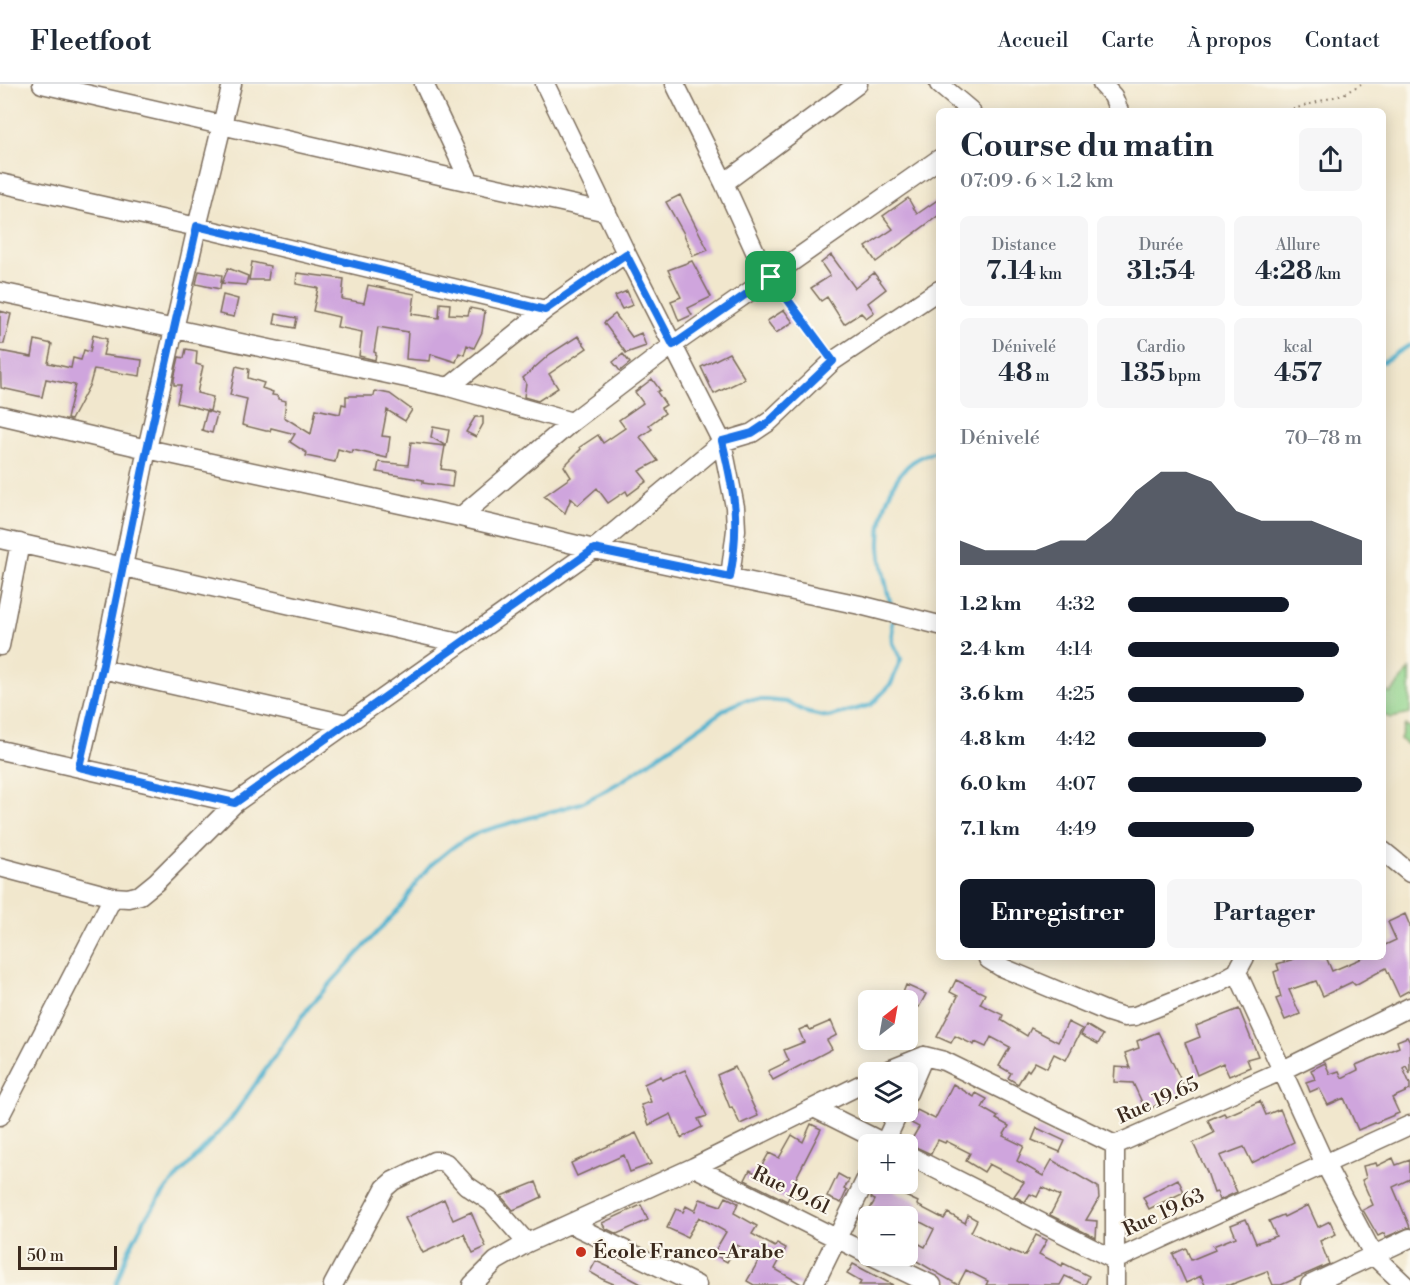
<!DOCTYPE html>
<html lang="fr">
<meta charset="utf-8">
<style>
:root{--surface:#fff;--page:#f6f6f7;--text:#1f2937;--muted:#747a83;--line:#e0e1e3;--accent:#111827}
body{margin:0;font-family:"Libre Bodoni",serif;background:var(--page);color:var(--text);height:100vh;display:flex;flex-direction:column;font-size:22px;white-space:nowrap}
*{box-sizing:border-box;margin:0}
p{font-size:20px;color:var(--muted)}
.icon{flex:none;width:33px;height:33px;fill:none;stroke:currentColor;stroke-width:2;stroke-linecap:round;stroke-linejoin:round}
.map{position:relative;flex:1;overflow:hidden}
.side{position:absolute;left:936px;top:24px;width:450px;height:852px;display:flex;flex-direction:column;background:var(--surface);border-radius:9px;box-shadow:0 3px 15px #0003}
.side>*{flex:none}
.needle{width:39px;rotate:31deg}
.controls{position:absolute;left:858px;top:906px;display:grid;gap:12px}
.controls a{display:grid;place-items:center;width:60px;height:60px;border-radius:9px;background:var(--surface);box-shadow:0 3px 15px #0003;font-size:30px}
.scale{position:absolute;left:18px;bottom:15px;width:99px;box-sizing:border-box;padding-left:6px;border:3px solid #3b2a1e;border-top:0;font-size:16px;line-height:21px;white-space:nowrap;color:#3b2a1e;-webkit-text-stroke:4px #fbf7ec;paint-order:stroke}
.pin{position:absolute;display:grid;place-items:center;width:51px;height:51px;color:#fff;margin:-26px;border-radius:12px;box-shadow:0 3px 9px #0006}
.round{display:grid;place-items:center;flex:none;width:63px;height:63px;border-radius:9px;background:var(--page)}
.overview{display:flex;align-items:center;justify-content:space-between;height:102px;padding:0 24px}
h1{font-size:33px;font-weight:700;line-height:45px}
.stats{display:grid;grid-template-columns:repeat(3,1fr);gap:9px;height:102px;padding:6px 24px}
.stats div{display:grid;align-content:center;border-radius:9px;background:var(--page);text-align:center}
.stats b{font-size:26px;font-weight:700}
.stats small{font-size:16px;font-weight:400}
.stats p{font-size:16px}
.chart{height:168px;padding:12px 24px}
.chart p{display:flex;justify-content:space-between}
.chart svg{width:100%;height:108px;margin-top:6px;fill:var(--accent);opacity:.7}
.cta{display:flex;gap:12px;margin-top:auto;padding:12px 24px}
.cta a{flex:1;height:69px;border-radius:9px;background:var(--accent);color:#fff;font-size:24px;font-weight:700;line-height:69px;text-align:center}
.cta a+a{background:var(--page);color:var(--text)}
ul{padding:0 24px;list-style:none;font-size:20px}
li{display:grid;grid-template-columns:96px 72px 1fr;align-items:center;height:45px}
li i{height:15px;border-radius:8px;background:var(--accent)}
header{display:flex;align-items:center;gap:36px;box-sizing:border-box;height:84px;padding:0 30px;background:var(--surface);border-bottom:2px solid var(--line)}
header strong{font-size:28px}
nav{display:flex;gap:33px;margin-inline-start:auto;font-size:21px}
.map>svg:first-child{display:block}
.green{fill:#91d48c;stroke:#667f55;stroke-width:1.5}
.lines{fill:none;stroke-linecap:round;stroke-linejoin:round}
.stream{stroke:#50b2cf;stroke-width:4}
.building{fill:#cfa5dd}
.minor-casing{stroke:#7b6c5b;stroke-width:21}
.path{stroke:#7b6c5b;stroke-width:2;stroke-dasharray:1.5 4.5;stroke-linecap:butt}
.minor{stroke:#fff;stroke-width:18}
.route-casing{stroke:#fff;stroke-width:12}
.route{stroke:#1a73e8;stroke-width:8}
.poi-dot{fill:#c8321e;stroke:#fbf7ec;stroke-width:2}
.labels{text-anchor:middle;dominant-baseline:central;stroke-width:4.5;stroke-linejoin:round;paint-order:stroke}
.street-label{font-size:20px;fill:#3b2a1e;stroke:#fbf7ec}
.poi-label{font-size:20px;font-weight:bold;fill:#3b2a1e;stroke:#fbf7ec;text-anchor:start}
</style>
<header>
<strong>Fleetfoot</strong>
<nav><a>Accueil</a><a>Carte</a><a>À propos</a><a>Contact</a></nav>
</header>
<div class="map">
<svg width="1410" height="1201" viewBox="0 0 1410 1201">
<rect width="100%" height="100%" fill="#fbf7ec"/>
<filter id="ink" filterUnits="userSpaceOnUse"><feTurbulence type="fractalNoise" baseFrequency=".0167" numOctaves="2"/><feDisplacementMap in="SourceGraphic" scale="12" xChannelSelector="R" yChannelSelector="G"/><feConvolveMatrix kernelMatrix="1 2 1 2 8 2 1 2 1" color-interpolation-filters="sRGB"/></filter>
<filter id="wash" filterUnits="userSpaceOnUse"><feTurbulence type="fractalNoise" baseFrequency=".008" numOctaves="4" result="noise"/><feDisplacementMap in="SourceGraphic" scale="24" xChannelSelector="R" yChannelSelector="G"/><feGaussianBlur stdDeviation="1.35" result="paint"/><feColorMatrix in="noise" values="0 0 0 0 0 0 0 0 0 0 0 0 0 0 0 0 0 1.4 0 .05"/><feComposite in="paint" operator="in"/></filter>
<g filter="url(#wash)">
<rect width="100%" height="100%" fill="#f1e7cd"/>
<path class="green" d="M1410,585V630L1391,634L1383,631V605L1390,610Z
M1405,641L1410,643V662L1400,655Z"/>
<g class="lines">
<path class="stream" d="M1383,278L1410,261
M891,522C887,503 880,482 880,462C879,425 895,372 939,368
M116,1201L127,1169L146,1133L168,1103L231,1035L309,923L404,819L418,796L432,780L453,763L479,748L581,719L601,709L625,695L727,624L745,616H766L787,618L808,629L828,633L846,628L871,621L891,600L901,575L893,559L892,536"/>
</g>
<g id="blocks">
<path class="building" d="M680,111L708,166L693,172L683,148L666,118Z
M908,114L917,130L939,115V131L876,178L866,163L893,145L883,132Z
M831,171L855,204L874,189L886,205L868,219L874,228L866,234L861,229L844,240L827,213L821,217L811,204L830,192L821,179Z
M692,177L711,213L688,224L692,231L679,237L671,217L681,213L668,186Z
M252,178L270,182L268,196H249Z
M228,184L248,192L246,201L222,199Z
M199,187L222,191L220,205L196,200Z
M297,189L344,195L342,215L364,219L368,201L415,210L412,230L439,234L440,219L450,220L449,230L468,231L470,224L485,227L482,248L474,264L467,261L464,271L459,269L456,278L431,270L430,277L406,275L408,248L378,243L374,268L376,269L375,276L359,272L362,248L337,243L339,233L313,227L318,204L296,200Z
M627,207L633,221L622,225L615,212Z
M223,211L238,215L234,233L219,230Z
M784,226L793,238L776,249L767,237Z
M0,227L11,230L4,260H0Z
M276,230L297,234L295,244L274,240Z
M615,230L632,253L641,249L646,262L626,269L604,239Z
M93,251L107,255L103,271L142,276L140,292L94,285L90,300L71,336L67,335L75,301L46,295L42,313L1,304L0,267L32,273L35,256L52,260L48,279L71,284L73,274L81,276L84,266L90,268Z
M578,252L587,264L549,290L558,304L538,317L524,313L526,299L523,294L550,270Z
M186,265L197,267L196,280L203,282L197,309L213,313L210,327L177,319L181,301H174V295L179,273L184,274Z
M729,269L745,295L714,310L701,283Z
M623,270L630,279L620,287L613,278Z
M236,282L249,285L248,294L264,299L262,304L273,308L272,311L278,312V315L286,317L284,333L311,350L316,325L340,330L342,320L346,321V312H374L375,307L390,310L412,326L405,337L387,326L382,352L390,353L387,374L353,366L352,369L338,365L335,378L306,372L307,369L290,358L295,350L271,344L270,347H266L242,341L247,315L230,311Z
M652,295L660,306L657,308L666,321L661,324L665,329L649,341L652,345L640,353L658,377L639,387L647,397L628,411L626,407L608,419L597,404L578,421L571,414L565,429L544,412L571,393L564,382L581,365L580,363L598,351L603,359L625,344L619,336L643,319L635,308Z
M207,327L217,330L212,349L202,346Z
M475,333H483V340L476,353L466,348Z
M433,343L449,346L446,362L431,353Z
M411,358L445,362L441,385L454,387L452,403L423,399V396L377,388L379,378L408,381Z
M1405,830L1410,842V906L1399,912L1386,884L1355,901L1352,898L1323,912L1316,897L1289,906L1300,930L1285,936L1276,915L1281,913L1274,888L1279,886L1277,880L1294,875L1293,873H1326L1332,887L1365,873H1383V862L1396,856L1388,838Z
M956,896L985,910L980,920L1003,931L1001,936L1027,952L1031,944L1058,958L1068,938L1082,945L1066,976L1054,970L1047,984L1035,978L1029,987L1027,985L1018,1000L1008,994L1011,989L999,982L1010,963L991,953L986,963L975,958L974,961L955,952L951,959L937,953L958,912L950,908Z
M906,901L926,910L919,923L901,914Z
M1239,925L1258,972L1247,975L1250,983L1229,992L1223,979L1197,991L1185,959L1200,953L1196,942Z
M831,937L837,951L827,956L832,965L773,996L768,987L789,977L784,966L804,958L799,946L808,942L810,946Z
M1086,941L1103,951L1098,960L1081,951Z
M1158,948L1187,1009L1178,1012L1179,1014L1165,1020L1164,1017L1146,1027L1133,999L1114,998L1115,983L1130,984L1125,969L1139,964L1137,957Z
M1407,953L1410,958V990L1406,982L1403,984L1410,1000V1006L1392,1014L1399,1029L1358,1046L1344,1014L1328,1021L1319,1004L1310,1008L1306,998L1315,995L1311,986L1325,979L1330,990L1339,987L1342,994L1358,986L1356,981L1399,963L1397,957Z
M735,983L758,1032L740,1040L732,1023L730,1024L717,991Z
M685,986L707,1032L698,1035L702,1043L681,1054L671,1030L649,1041L641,1021L651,1018L644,1000L661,992L662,996Z
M953,1000L974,1013L976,1009L987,1015L982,1024L998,1033L996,1035L1009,1042L1003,1052L1024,1062L1017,1077L1043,1092L1052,1076L1098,1103L1099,1114L1086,1136L1097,1137L1096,1154L1050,1131L1060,1112L1042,1103L1037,1113L1030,1110L1025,1118L1014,1112L1024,1098L989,1080L984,1088L966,1077L970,1069L946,1057L945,1059L938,1056L931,1070L909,1060L919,1043L911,1039L917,1026L935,1035Z
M1260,1017L1266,1031L1280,1025L1294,1058L1252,1079L1244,1063L1220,1072L1237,1108L1220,1116L1217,1108L1214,1109L1207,1088L1193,1059L1214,1049L1208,1036L1224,1029L1226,1032Z
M811,1040L821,1045L791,1104L793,1105L787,1117L745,1096L750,1086L757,1090L769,1069L779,1074L792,1051L803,1058Z
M1037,1044L1065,1057L1060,1068L1032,1056Z
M636,1049L651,1080L630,1088L624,1071L577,1092L571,1079Z
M1393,1074L1396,1081L1410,1076V1095L1393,1103L1410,1143L1386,1153L1384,1149L1378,1152L1363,1126L1373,1121L1362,1096L1366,1094L1363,1082L1376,1079L1377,1082Z
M838,1090L849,1096L844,1105L847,1106L841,1119L827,1113Z
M1178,1095L1184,1108L1149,1125L1143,1113Z
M536,1098L542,1113L525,1121L513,1126L501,1112Z
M883,1100H889L896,1103L895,1107L918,1118L917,1121L944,1135L948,1129L965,1139L968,1131L977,1136L971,1148L1009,1168L1010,1166L1025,1172L1036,1151L1047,1156L1039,1170L1062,1182L1063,1179L1089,1192L1085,1201L1065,1192L1060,1201H986L988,1197L966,1186L958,1201L908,1172V1154L925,1163L934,1145L909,1132H882L870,1125L875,1116L871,1114L878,1102L881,1103Z
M726,1113L738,1119L734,1129L757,1142L752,1150L775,1163L777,1159L786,1164L775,1185L803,1201H754L747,1197L760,1174L737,1161L727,1178L713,1170L726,1148L699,1133L687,1153L667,1144L676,1125L683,1128L686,1122L695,1127L700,1115L721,1122Z
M444,1115L453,1136L471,1128L486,1163L473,1169L464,1150L423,1169L405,1134Z
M641,1121L648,1136L617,1150L605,1144L602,1139Z
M1308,1121L1318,1143L1330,1137L1336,1150L1320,1157L1329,1180L1281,1201H1273L1267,1187L1230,1201H1205L1201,1192L1186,1199L1173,1170L1186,1164L1191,1176L1215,1166L1213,1162L1236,1153L1231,1141L1246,1135L1256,1159L1276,1152L1269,1137L1283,1131L1284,1133Z
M596,1177L611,1184L643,1201H616L602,1195L590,1188Z
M853,1180L893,1201H859L861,1198L847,1190Z"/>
</g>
</g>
<g filter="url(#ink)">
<use href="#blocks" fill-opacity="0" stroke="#7b6c5b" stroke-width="1.5"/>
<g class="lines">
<g class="minor-casing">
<path id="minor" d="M42,0L470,98L607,128
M424,0L470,98
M545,0L626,169L722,358L735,423L736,446L730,493
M675,0L724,99L768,196
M939,0L971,27
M1102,0L1113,12L1119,27
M0,99L197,143L545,226
M724,99L858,0
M0,208L449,303L572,338
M449,303L545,226L626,169
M0,331L147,365L460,433L594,465L860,521L939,541
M460,433L572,338L673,261L939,75
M0,455L459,559
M0,562L20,459
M102,585L346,640
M0,666L235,719
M79,683L102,585L147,365L197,143L232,0
M1383,767L1410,789
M0,783L113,813
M988,875L1001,883L1108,928L1124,933L1135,932L1216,900L1237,888L1245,873
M1237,888L1325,1080L1374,1172L1405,1201
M924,972L944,977L1115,1061L1283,986L1410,923
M884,988L924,972
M908,1009L924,972
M814,1024L886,1060
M0,1032L113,813L128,814L140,811L156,798L235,719L594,465L722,358L752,349L770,337L833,277L939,206
M884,1060L899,1028
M1115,1061V1201
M908,1071L1115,1176L1410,1041
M694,1083L868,1170
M571,1140L697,1201
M872,1172L932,1201
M333,1201L385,1104L393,1097L434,1077H440L446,1079L466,1101L491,1118L527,1159
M472,1201L496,1177L527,1159L694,1083L868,997
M814,1201L868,1091
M1310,1201L1410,1154"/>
</g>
<path class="path" d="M1287,27L1344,10L1361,0
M779,204L824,265"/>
<use href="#minor" class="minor"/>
</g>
</g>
<g class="lines" filter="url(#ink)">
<g class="route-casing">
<path id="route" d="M197,142L545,226L626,170L673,261L771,193L833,277L770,337L752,349L722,357C735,410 740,439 730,493L594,465L235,719L79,683L102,585L147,365Z"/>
</g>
<use href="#route" class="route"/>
</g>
<circle class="poi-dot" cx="581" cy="1168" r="6"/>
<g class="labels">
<g class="street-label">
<text transform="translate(1158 1017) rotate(-24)">Rue 19.65</text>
<text transform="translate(791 1107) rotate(26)">Rue 19.61</text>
<text transform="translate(1164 1129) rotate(-25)">Rue 19.63</text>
</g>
<g class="poi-label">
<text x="593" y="1168">École Franco-Arabe</text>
</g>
</g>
</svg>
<div class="controls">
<a><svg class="needle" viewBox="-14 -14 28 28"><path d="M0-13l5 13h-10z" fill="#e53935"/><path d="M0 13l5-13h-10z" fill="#747a83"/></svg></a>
<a><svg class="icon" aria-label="layers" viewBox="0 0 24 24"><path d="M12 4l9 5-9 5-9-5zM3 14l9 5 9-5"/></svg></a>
<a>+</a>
<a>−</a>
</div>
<div class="scale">50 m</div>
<div class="pin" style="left:771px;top:193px;background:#1e9e55"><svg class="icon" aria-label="arrive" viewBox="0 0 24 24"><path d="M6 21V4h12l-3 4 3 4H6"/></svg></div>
<section class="side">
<div class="overview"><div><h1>Course du matin</h1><p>07:09 · 6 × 1.2 km</p></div><a class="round"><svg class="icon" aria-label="share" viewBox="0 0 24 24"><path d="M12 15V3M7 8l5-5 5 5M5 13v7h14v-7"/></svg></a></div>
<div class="stats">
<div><p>Distance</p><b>7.14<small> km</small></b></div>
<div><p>Durée</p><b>31:54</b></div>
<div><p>Allure</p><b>4:28<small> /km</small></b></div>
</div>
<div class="stats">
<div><p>Dénivelé</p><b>48<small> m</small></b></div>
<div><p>Cardio</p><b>135<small> bpm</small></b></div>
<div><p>kcal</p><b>457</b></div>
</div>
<div class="chart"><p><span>Dénivelé</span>70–78 m</p>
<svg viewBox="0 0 160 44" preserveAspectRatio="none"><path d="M0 44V34L10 38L20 38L30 38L40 34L50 34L60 26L70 14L80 6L90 6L100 10L110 22L120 26L130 26L140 26L150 30L160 34V44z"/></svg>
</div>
<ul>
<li><b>1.2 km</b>4:32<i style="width:69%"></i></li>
<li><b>2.4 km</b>4:14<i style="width:90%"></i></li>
<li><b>3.6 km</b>4:25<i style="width:75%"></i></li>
<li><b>4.8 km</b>4:42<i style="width:59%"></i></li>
<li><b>6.0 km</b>4:07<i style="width:100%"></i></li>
<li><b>7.1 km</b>4:49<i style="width:54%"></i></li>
</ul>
<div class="cta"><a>Enregistrer</a><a>Partager</a></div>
</section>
</div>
